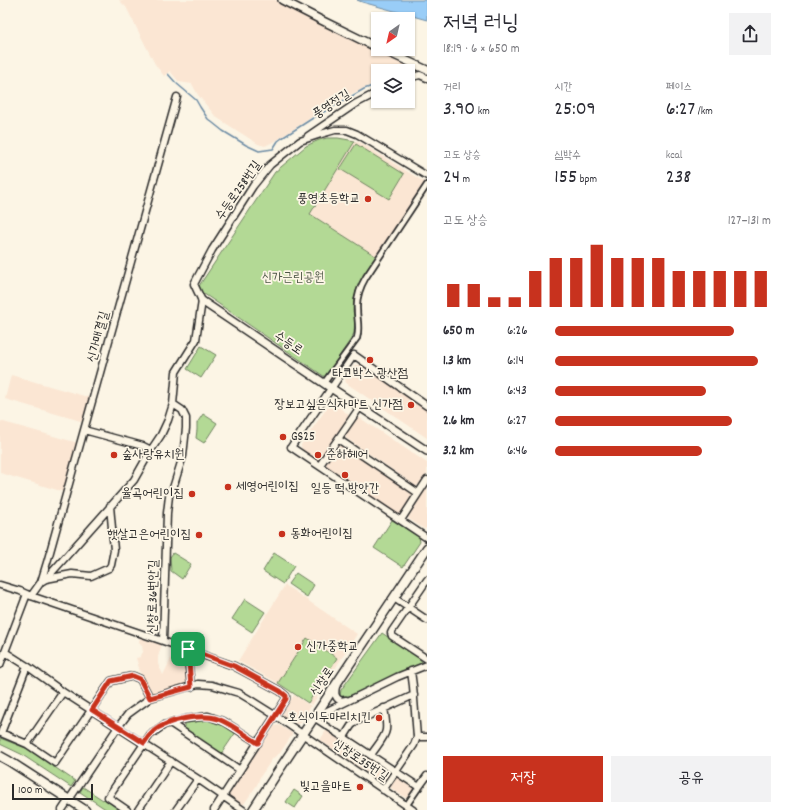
<!DOCTYPE html>
<html lang="ko">
<meta charset="utf-8">
<style>
:root{--surface:#fff;--page:#f2f2f3;--text:#2b2b33;--muted:#7c7c81;--accent:#c8321e}
body{margin:0;font-family:Dekko,"Poor Story",sans-serif;background:var(--page);color:var(--text);height:100vh;display:flex;flex-direction:column;font-size:15px;white-space:nowrap}
*{box-sizing:border-box;margin:0}
p{font-size:13px;color:var(--muted)}
.icon{flex:none;width:22px;height:22px;fill:none;stroke:currentColor;stroke-width:2;stroke-linecap:round;stroke-linejoin:round}
.map{position:relative;flex:1;overflow:hidden}
.drawer{display:flex;flex-direction:column;background:var(--surface);width:360px}
.drawer>*{flex:none}
.needle{width:26px;rotate:214deg}
.buttons{position:absolute;left:371px;top:12px;display:grid;gap:8px}
.buttons a{display:grid;place-items:center;width:44px;height:44px;border-radius:0px;background:var(--surface);box-shadow:0 1px 3px #0004;font-size:20px}
.scale{position:absolute;left:12px;bottom:10px;width:81px;box-sizing:border-box;padding-left:4px;border:2px solid #2b2b2b;border-top:0;font-size:11px;line-height:14px;white-space:nowrap;color:#2b2b2b;-webkit-text-stroke:3px #fcf5e5;paint-order:stroke}
.pin{position:absolute;display:grid;place-items:center;width:34px;height:34px;color:#fff;margin:-17px;border-radius:8px;box-shadow:0 2px 6px #0006}
.round{display:grid;place-items:center;flex:none;width:42px;height:42px;border-radius:0px;background:var(--page)}
.overview{display:flex;align-items:center;justify-content:space-between;height:68px;padding:0 16px}
h1{font-size:22px;font-weight:600;line-height:30px}
.figures{display:grid;grid-template-columns:repeat(3,1fr);gap:6px;height:68px;padding:4px 16px}
.figures div{display:grid;align-content:center}
.figures b{font-size:20px;font-weight:600}
.figures small{font-size:11px;font-weight:400}
.figures p{font-size:11px}
.chart{height:112px;padding:8px 16px}
.chart p{display:flex;justify-content:space-between}
.chart svg{width:100%;height:72px;margin-top:4px;stroke:var(--accent);stroke-width:6}
.button{display:flex;gap:8px;margin-top:auto;padding:8px 16px}
.button a{flex:1;height:46px;border-radius:0px;background:var(--accent);color:#fff;font-size:16px;font-weight:600;line-height:46px;text-align:center}
.button a+a{background:var(--page);color:var(--text)}
ul{padding:0 16px;list-style:none;font-size:13px}
li{display:grid;grid-template-columns:64px 48px 1fr;align-items:center;height:30px}
li i{height:10px;border-radius:5px;background:var(--accent)}
main{display:flex;flex:1;min-height:0}
.map>svg:first-child{display:block}
.built{fill:#fbe6d3}
.green{fill:#b3d995;stroke:#6f8260}
.water{fill:#99cdf7;stroke:#6d8ca5}
.lines{fill:none;stroke-linecap:round;stroke-linejoin:round}
.stream{stroke:#6d8ca5;stroke-width:1.5}
.pedestrian-casing{stroke:#2b2b2b;stroke-width:8}
.minor-casing{stroke:#2b2b2b;stroke-width:9}
.tertiary-casing{stroke:#2b2b2b;stroke-width:10}
.secondary-casing{stroke:#2b2b2b;stroke-width:11}
.pedestrian{stroke:#fcf5e5;stroke-width:4.5}
.minor{stroke:#fcf5e5;stroke-width:6}
.tertiary{stroke:#fcf5e5;stroke-width:7}
.secondary{stroke:#fcf5e5;stroke-width:8}
.route-casing{stroke:#fff;stroke-width:8}
.route{stroke:#c8321e;stroke-width:5}
.poi-dot{fill:#c8321e;stroke:#fcf5e5;stroke-width:1.5}
.labels{text-anchor:middle;dominant-baseline:central;stroke-width:3.5;stroke-linejoin:round;paint-order:stroke}
.street-label{font-size:13px;fill:#2b2b2b;stroke:#fcf5e5}
.poi-label{font-size:13px;fill:#2b2b2b;stroke:#fcf5e5;text-anchor:end}
.park-label{font-size:13px;fill:#4d5646;stroke:#fcf5e5}
</style>
<main>
<div class="map">
<svg width="427" height="810" viewBox="0 0 427 810">
<rect width="100%" height="100%" fill="#fcf5e5"/>
<filter id="ink" filterUnits="userSpaceOnUse"><feTurbulence type="fractalNoise" baseFrequency=".025" numOctaves="2"/><feDisplacementMap in="SourceGraphic" scale="8" xChannelSelector="R" yChannelSelector="G"/><feConvolveMatrix kernelMatrix="1 2 1 2 8 2 1 2 1" color-interpolation-filters="sRGB"/></filter>
<g filter="url(#ink)">
<path class="built" d="M119,0H276L407,66L397,71H378V82L351,94L312,117L277,140L265,146L258,144L216,117L198,95L192,84L179,82L170,71L164,76L155,64L126,7Z
M355,141L361,143L426,183L377,257L310,214Z
M355,365H360L427,410V438L346,383L345,379Z
M11,375L91,398L84,422L5,399Z
M334,404L348,414L349,418L320,460L318,461L302,450L301,445L329,405Z
M360,418L427,463V474L419,485L416,486L346,438L345,434L356,419Z
M0,421L78,443L64,492L0,473Z
M343,445L411,492L413,496L401,514H397L327,467L326,464L338,446Z
M427,487V528L424,529L409,519L408,515Z
M285,585L357,634L312,705L278,683L238,661Z
M140,636L162,643L158,657V664L163,675L169,663L175,648L184,655L187,680L185,683L182,685L152,694L142,678L136,658L140,657L143,652L142,645L139,642Z
M294,695L311,706L300,723L296,724L282,716V714Z
M279,725L292,733V735L280,753L273,758L260,777L257,785L244,804H241L229,796L228,793L274,726Z
M327,729L388,771L389,776L386,781L381,782L320,740Z
M398,777L414,788V792L409,800L391,788L390,785L395,778Z"/>
<path class="green" d="M327,138H338L355,141L310,214L377,257L358,286L354,299L353,311L355,319L354,333L351,339L325,377L197,289L275,172L306,146L319,140Z
M356,144L404,174L389,199L340,169Z
M201,346L216,355L201,378L187,369Z
M203,414L217,423L204,443L196,438L197,430V423Z
M392,520L419,537L420,542L403,567L374,548Z
M173,553L191,564L182,579L171,571L170,557Z
M274,553L294,566L283,584L263,571Z
M296,573L314,585L307,597L288,584Z
M245,599L265,612L252,632L232,619Z
M382,633L419,658L422,662L418,665L349,696H340L341,690Z
M307,638L337,658L308,703L278,683Z
M208,719L221,722L236,732L221,754L184,729V724L186,722Z
M0,738L28,749L75,781L71,787L21,754L0,744Z
M83,787L103,800L104,799L120,810H107L80,792Z
M294,790L303,796L295,808L286,802Z"/>
<path class="water" d="M357,0H427V20L362,2Z"/>
<g class="lines">
<path class="stream" d="M168,74L176,83L196,100L200,107L208,119L223,131L246,145L259,151L273,149L278,141L282,138L313,118L352,96L364,89L378,84"/>
<g class="pedestrian-casing">
<path id="pedestrian" d="M324,383L357,338C360,328 357,319 357,310C356,297 360,287 366,277L427,185
M314,718L337,733
M406,806L419,787"/>
</g>
<g class="minor-casing">
<path id="minor" d="M408,78L420,75L427,78
M308,136L355,104L378,92
M173,404L182,410L186,418V428L183,456L173,488L169,496L167,513L163,641L234,666L280,691L286,696V699L214,810
M427,406L354,355L291,447L427,538
M84,430L143,446L151,450
M338,439L418,493
M320,465L338,439L360,407
M401,520L427,480
M46,579L72,574L91,576L109,568L111,565L114,550L110,506
M427,580L392,631L391,633L392,636L427,659
M41,582L48,559L177,97
M0,585L20,591L31,596L163,641
M31,596L41,582L46,579L134,480L151,450L161,435L168,420L173,404L176,372L196,340L202,301L194,284L212,250L253,186L270,165L300,141L321,134L335,130H347L357,134L427,176
M394,598L427,620
M187,649L191,687
M5,652L27,666L63,692L198,779L243,810
M0,665L27,594
M27,666L1,733L27,744L55,763L111,681L133,676L140,679L150,698
M336,686C335,692 334,698 341,701L346,700
M315,717L397,677L427,665
M170,723L240,770
M337,733L419,787L427,776
M344,737L351,726L355,722L414,695
M417,737H427
M27,744L63,692
M371,755C375,748 385,738 386,730C387,723 385,715 384,708
M383,790L414,745L417,737L413,686L411,671
M62,810L118,727L128,714L150,698L198,684L212,685L222,688L239,693L249,699L276,716L413,810
M127,810L108,797L150,735L164,725L186,719L208,716L225,722L258,743
M138,810L171,761
M176,810L198,779"/>
</g>
<g class="tertiary-casing">
<path id="tertiary" d="M282,0L319,19L378,48
M381,49L427,70
M202,301L331,388L427,451"/>
</g>
<g class="secondary-casing">
<path id="secondary" d="M0,756L9,761L85,810
M253,810L275,776L427,548"/>
</g>
<use href="#pedestrian" class="pedestrian"/>
<use href="#minor" class="minor"/>
<use href="#tertiary" class="tertiary"/>
<use href="#secondary" class="secondary"/>
</g>
</g>
<g class="lines" filter="url(#ink)">
<g class="route-casing">
<path id="route" d="M188,649L234,666L280,691L286,696V699L258,743C245,735 232,724 218,719C204,714 178,718 164,725C155,728 149,735 144,743L92,710L111,681L133,676L140,679L150,698L191,687Z"/>
</g>
<use href="#route" class="route"/>
</g>
<g class="poi-dot">
<circle cx="368" cy="199" r="4"/>
<circle cx="370" cy="360" r="4"/>
<circle cx="411" cy="405" r="4"/>
<circle cx="283" cy="437" r="4"/>
<circle cx="114" cy="455" r="4"/>
<circle cx="318" cy="455" r="4"/>
<circle cx="345" cy="475" r="4"/>
<circle cx="228" cy="487" r="4"/>
<circle cx="192" cy="494" r="4"/>
<circle cx="282" cy="534" r="4"/>
<circle cx="199" cy="535" r="4"/>
<circle cx="298" cy="647" r="4"/>
<circle cx="379" cy="718" r="4"/>
<circle cx="360" cy="787" r="4"/>
</g>
<g class="labels">
<g class="street-label">
<text transform="translate(332 105) rotate(-33)">풍영정길</text>
<text transform="translate(239 191) rotate(-55)">수등로258번길</text>
<text transform="translate(99 337) rotate(-75)">신가매결길</text>
<text transform="translate(288 344) rotate(34)">수등로</text>
<text transform="translate(154 597) rotate(-89)">신창로36번안길</text>
<text transform="translate(323 682) rotate(-56)">신창로</text>
<text transform="translate(360 761) rotate(34)">신창로35번길</text>
</g>
<g class="poi-label">
<text x="360" y="199">풍영초등학교</text>
<text x="370" y="374" text-anchor="middle">타코박스 광산점</text>
<text x="403" y="405">장보고싶은식자마트 신가점</text>
<text x="291" y="437" text-anchor="start">GS25</text>
<text x="122" y="455" text-anchor="start">숲사랑유치원</text>
<text x="326" y="455" text-anchor="start">준하헤어</text>
<text x="236" y="487" text-anchor="start">세영어린이집</text>
<text x="345" y="489" text-anchor="middle">일등 떡 방앗간</text>
<text x="184" y="494">율곡어린이집</text>
<text x="290" y="534" text-anchor="start">동화어린이집</text>
<text x="191" y="535">햇살고은어린이집</text>
<text x="306" y="647" text-anchor="start">신가중학교</text>
<text x="371" y="718">호식이두마리치킨</text>
<text x="352" y="787">빛고을마트</text>
</g>
<g class="park-label">
<text x="293" y="278">신가근린공원</text>
</g>
</g>
</svg>
<div class="buttons">
<a><svg class="needle" viewBox="-14 -14 28 28"><path d="M0-13l5 13h-10z" fill="#e53935"/><path d="M0 13l5-13h-10z" fill="#7c7c81"/></svg></a>
<a><svg class="icon" aria-label="layers" viewBox="0 0 24 24"><path d="M12 4l9 5-9 5-9-5zM3 14l9 5 9-5"/></svg></a>
</div>
<div class="scale">100 m</div>
<div class="pin" style="left:188px;top:649px;background:#1e9e55"><svg class="icon" aria-label="arrive" viewBox="0 0 24 24"><path d="M6 21V4h12l-3 4 3 4H6"/></svg></div>
</div>
<section class="drawer">
<div class="overview"><div><h1>저녁 러닝</h1><p>18:19 · 6 × 650 m</p></div><a class="round"><svg class="icon" aria-label="share" viewBox="0 0 24 24"><path d="M12 15V3M7 8l5-5 5 5M5 13v7h14v-7"/></svg></a></div>
<div class="figures">
<div><p>거리</p><b>3.90<small> km</small></b></div>
<div><p>시간</p><b>25:09</b></div>
<div><p>페이스</p><b>6:27<small> /km</small></b></div>
</div>
<div class="figures">
<div><p>고도 상승</p><b>24<small> m</small></b></div>
<div><p>심박수</p><b>155<small> bpm</small></b></div>
<div><p>kcal</p><b>238</b></div>
</div>
<div class="chart"><p><span>고도 상승</span>127–131 m</p>
<svg viewBox="0 0 160 44" preserveAspectRatio="none"><path d="M5 44V30M15 44V30M25 44V38M35 44V38M45 44V22M55 44V14M65 44V14M75 44V6M85 44V14M95 44V14M105 44V14M115 44V22M125 44V22M135 44V22M145 44V22M155 44V22"/></svg>
</div>
<ul>
<li><b>650 m</b>6:26<i style="width:83%"></i></li>
<li><b>1.3 km</b>6:14<i style="width:94%"></i></li>
<li><b>1.9 km</b>6:43<i style="width:70%"></i></li>
<li><b>2.6 km</b>6:27<i style="width:82%"></i></li>
<li><b>3.2 km</b>6:46<i style="width:68%"></i></li>
</ul>
<div class="button"><a>저장</a><a>공유</a></div>
</section>
</main>
